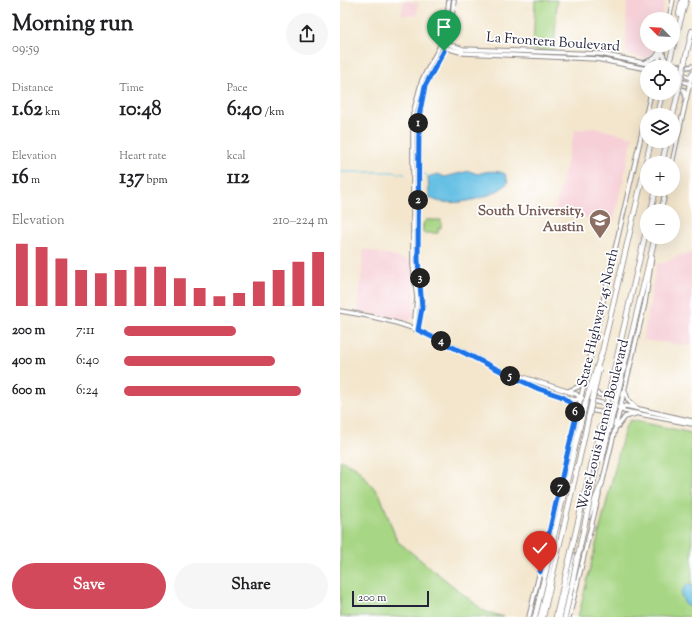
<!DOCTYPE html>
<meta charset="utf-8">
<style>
:root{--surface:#fff;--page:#f6f6f6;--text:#202124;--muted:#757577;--accent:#d1495b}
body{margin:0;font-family:"Sorts Mill Goudy",serif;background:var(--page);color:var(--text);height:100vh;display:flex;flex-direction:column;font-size:15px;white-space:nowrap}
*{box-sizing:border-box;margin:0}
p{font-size:13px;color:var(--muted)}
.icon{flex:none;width:22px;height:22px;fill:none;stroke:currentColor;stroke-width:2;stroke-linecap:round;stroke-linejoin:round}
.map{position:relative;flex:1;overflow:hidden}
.sheet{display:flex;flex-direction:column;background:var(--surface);width:340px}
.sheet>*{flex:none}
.needle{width:26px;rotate:294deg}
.controls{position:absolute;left:300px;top:12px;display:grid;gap:8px}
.controls a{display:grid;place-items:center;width:40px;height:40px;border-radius:50%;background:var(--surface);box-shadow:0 4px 16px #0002;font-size:20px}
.scale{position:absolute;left:12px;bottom:10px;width:77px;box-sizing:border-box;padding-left:4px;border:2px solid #22223b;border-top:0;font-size:11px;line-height:14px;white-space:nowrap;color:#22223b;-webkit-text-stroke:3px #fff;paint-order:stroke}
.pin{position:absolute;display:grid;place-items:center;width:34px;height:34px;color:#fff;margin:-41px -17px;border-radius:50% 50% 50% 0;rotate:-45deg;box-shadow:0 0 4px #0007}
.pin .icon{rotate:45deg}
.km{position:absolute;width:20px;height:20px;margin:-10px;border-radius:50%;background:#222;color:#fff;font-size:11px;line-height:20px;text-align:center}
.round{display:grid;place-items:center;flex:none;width:42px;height:42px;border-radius:21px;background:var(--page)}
.headline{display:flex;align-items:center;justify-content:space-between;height:68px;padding:0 12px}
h1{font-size:22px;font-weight:700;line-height:30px}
.figures{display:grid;grid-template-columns:repeat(3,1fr);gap:6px;height:68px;padding:4px 12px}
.figures div{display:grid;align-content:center}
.figures b{font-size:20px;font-weight:700}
.figures small{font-size:11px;font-weight:400}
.figures p{font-size:11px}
.chart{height:112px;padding:8px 12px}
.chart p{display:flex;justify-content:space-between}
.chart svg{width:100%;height:72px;margin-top:4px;stroke:var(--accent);stroke-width:6}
.primary-button{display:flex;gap:8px;margin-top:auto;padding:8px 12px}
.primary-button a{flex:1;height:46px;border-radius:24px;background:var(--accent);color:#fff;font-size:16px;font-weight:700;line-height:46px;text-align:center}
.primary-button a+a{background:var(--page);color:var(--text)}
ul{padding:0 12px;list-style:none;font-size:13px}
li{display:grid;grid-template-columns:64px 48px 1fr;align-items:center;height:30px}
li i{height:10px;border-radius:5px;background:var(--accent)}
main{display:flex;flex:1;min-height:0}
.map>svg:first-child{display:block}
.built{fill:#f6cfd7}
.green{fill:#a7d684;stroke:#647c60}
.water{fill:#66c0e4;stroke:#447190}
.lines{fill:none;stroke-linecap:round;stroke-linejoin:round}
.stream{stroke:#66c0e4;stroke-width:1}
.secondary-casing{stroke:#8a8484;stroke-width:5.5}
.highway-casing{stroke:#8a8484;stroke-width:6}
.secondary{stroke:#fff;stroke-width:3.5}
.highway{stroke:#fff;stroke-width:4.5}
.highway-bridge-casing{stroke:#8a8484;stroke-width:6;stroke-linecap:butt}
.highway-bridge{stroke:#fff;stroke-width:4.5}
.route-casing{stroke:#fff;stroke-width:8}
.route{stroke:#1a73e8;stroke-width:5}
.labels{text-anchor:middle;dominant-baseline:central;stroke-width:3.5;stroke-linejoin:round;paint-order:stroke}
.street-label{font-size:14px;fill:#22223b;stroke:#fff}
.education-label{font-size:14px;font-weight:bold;fill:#785e54;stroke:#fff;text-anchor:end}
</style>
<main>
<section class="sheet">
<div class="headline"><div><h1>Morning run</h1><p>09:59</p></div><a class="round"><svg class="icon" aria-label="share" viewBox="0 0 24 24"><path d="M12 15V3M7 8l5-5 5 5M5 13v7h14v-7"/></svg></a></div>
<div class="figures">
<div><p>Distance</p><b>1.62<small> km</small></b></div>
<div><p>Time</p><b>10:48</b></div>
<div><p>Pace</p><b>6:40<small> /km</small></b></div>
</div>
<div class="figures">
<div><p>Elevation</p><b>16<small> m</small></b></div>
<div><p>Heart rate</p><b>137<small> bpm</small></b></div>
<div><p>kcal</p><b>112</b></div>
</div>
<div class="chart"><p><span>Elevation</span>210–224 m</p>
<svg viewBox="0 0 160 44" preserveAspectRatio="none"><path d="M5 44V6M15 44V8M25 44V15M35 44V22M45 44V24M55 44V22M65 44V20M75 44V20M85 44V27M95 44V33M105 44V38M115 44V36M125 44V29M135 44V22M145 44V17M155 44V11"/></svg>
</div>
<ul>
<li><b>200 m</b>7:11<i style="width:55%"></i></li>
<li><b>400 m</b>6:40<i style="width:74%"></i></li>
<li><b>600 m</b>6:24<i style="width:87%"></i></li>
</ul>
<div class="primary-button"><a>Save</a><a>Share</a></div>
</section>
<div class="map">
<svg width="352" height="617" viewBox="0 0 352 617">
<rect width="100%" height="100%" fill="#fff"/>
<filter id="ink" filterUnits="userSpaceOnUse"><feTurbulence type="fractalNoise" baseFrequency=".025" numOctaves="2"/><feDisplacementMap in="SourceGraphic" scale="8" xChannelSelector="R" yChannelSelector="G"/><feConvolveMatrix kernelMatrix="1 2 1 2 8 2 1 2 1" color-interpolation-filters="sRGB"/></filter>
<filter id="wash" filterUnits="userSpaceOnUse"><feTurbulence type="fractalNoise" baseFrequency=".012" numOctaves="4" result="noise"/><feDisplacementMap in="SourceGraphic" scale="16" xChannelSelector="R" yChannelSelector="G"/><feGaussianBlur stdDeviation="0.9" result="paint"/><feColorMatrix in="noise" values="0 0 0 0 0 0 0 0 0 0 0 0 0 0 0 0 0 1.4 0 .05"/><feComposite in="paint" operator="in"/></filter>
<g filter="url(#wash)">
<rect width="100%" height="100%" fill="#f3e6cd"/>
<path class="built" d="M287,0H325L321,19H307V45H315L311,56L306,59L288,54L286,50Z
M63,1L78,3L77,15H62Z
M255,128L293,137L273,223L215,210L235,130Z
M24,249L71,261L75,297L73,318L68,321L18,311Z
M352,254V346L303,340L317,263L322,264L340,255Z"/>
<path class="green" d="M195,0H217L214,51L193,50Z
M86,220H101V228H98V233H83V224Z
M290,420L352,433V617H238L285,428Z
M0,460L16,467L40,495L57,541L144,611L163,617H0Z"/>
<path class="water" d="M129,171L138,174C146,171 157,170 165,174L168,182C158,198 101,211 89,196L88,177L97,174L105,177Z
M348,584H352V606L350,607L345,604L341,595L343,589Z"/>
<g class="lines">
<path class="stream" d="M0,172H52L65,174
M84,174L90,177"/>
</g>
</g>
<g filter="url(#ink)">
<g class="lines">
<g class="secondary-casing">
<path id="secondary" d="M329,19L333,0
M102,42L123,49L261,54L322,67
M103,47L124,53L257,59L307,69
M322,48C323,51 323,55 324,57C328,64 345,69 352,66
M306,62L315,58L322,48
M317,66L323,45
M333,71L352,78
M333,77L352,85
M333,85L344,90L346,97
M332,163L352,73
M321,211L326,189
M0,311C26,315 52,320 77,330C131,351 178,386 235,400L241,398
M74,328L77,298L73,265V114L82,80L100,46L105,33L109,0
M78,330L82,308L78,260L79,116L85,86L105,48L110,34L114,0
M164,371L236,394L241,398L281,408L284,411L352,424
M245,381C251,394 266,400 280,395L284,390
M228,391L238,387L244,381
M285,391L288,400L295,407
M225,399L233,406L236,416C246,407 258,411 270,415L276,427
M281,408L286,406L352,421
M278,426L285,417L295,414
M221,484L311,93
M262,484L305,303L312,256
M189,617L219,492
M229,617L259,494"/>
</g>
<g class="highway-casing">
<path id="highway" d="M339,14L342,0
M334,44L346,0
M346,56L352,31
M317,115L322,93
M333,115L337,97
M322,163L327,141
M311,211L316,189
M262,352L311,141
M277,357L307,227
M286,358L315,237
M219,510L221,482
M248,517L262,483
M199,617L218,527
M203,617L242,447
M216,617L255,449
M220,617L236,555"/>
</g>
<use href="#secondary" class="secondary"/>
<use href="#highway" class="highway"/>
<g class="highway-bridge-casing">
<path id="highway-bridge" d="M328,67L334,44
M337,97L346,56
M265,412L277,357
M242,447L259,369
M255,449L261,425
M262,459L286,358
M195,617L245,404L262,352
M225,617L260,452L265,411"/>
</g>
<use href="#highway-bridge" class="highway-bridge"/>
</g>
</g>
<g class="lines" filter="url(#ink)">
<g class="route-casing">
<path id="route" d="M104,51L85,86L79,116L78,260L82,308L78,330L175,378L199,389L223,397L233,406L236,416L200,572"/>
</g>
<use href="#route" class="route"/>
</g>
<defs>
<g id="university-pin" transform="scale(1.15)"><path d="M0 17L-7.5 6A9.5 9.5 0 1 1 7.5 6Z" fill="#8d6e63" stroke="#fff"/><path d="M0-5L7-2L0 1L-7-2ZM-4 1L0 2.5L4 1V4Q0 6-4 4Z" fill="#fff"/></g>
</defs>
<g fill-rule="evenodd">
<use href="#university-pin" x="260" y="220"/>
</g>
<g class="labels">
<g class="street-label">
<text transform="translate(213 43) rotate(4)">La Frontera Boulevard</text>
<text transform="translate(259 318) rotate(-77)">State Highway 45 North</text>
<text transform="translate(264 425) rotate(-76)">West Louis Henna Boulevard</text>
</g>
<g class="education-label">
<text x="244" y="212">South University,<tspan x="244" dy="16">Austin</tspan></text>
</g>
</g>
</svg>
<div class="controls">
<a><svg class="needle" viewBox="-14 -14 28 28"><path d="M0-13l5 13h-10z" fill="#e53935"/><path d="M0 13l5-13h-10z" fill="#757577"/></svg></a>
<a><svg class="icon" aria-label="locate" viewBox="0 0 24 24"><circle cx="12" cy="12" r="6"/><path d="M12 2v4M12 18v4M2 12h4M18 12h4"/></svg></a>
<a><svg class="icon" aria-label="layers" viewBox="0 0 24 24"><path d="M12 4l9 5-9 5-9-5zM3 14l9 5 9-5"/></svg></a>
<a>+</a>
<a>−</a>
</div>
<div class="scale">200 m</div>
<div class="pin" style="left:104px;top:51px;background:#1e9e55"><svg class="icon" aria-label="arrive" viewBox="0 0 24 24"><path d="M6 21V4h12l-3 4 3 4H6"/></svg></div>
<div class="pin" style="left:200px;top:572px;background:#d93025"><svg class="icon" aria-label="check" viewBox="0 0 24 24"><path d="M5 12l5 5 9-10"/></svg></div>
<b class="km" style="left:78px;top:123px">1</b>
<b class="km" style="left:78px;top:200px">2</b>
<b class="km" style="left:80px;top:278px">3</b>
<b class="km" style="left:101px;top:341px">4</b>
<b class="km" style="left:170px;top:376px">5</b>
<b class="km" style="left:235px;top:412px">6</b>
<b class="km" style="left:220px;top:487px">7</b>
</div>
</main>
